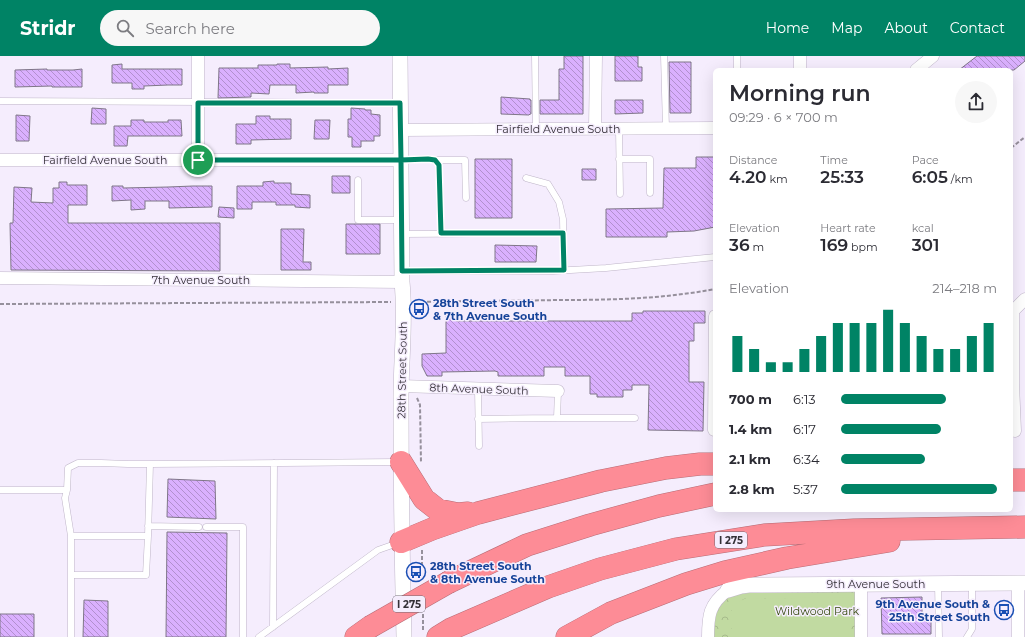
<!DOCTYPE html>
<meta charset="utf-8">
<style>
:root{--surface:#fff;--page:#f7f7f7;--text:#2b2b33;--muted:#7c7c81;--accent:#008365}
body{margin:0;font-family:Montserrat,sans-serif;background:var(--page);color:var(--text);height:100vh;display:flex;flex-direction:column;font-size:15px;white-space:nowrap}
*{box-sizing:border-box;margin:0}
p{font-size:13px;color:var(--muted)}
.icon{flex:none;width:22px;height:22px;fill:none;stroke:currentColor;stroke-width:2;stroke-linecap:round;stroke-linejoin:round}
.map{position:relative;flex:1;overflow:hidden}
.sheet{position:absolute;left:713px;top:12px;width:300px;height:444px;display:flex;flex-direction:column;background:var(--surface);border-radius:6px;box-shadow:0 4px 16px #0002}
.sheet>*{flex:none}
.pin{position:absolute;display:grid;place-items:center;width:34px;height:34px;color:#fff;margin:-17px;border:2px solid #fff;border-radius:50%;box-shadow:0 1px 4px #0007}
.round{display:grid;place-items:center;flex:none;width:42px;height:42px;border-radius:21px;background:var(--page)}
.summary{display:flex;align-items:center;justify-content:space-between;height:68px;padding:0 16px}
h1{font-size:22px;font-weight:600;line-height:30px}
.metrics{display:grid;grid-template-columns:repeat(3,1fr);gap:6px;height:68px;padding:4px 16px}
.metrics div{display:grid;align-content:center}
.metrics b{font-size:17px;font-weight:600}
.metrics small{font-size:11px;font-weight:400}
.metrics p{font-size:11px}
.chart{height:112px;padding:8px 16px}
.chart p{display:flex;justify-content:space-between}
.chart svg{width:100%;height:72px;margin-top:4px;stroke:var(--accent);stroke-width:6}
ul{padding:0 16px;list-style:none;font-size:13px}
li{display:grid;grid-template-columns:64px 48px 1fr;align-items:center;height:30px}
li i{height:10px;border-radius:5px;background:var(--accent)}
header{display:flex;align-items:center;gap:24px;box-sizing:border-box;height:56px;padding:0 20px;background:var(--accent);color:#fff}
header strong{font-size:19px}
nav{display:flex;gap:22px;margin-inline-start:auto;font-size:14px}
.search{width:280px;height:36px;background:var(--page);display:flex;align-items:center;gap:10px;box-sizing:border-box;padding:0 14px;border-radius:22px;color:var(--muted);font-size:15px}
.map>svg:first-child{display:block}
.park{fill:url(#park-crowns)}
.garden{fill:#c1daa1}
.building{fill:url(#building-back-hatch);stroke:#7f7688}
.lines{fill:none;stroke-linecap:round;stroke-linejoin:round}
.service-casing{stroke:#bfb5c8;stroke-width:7}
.minor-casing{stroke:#bfb5c8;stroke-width:13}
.tertiary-casing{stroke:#bfb5c8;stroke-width:16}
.motorway-casing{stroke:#b76c75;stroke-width:23}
.path{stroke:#96909c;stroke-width:2;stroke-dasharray:4 2;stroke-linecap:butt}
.service{stroke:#fff;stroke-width:6}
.minor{stroke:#fff;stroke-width:12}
.tertiary{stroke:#fff;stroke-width:15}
.motorway{stroke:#fd8c96;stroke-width:22}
.motorway-bridge-casing{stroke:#b76c75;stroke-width:23;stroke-linecap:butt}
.motorway-bridge{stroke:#fd8c96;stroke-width:22}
.route-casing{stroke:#fff;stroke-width:8}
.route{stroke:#008365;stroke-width:5}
.labels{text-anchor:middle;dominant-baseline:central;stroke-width:3;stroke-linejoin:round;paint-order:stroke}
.shield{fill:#f5edfd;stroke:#6e6972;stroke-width:1}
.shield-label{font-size:10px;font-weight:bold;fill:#343037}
.street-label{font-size:11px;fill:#343037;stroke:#f5edfd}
.transit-label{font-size:11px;font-weight:bold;fill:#164399;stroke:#f5edfd;text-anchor:start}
.park-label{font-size:11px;fill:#364b0f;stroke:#f5edfd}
</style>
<header>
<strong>Stridr</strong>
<div class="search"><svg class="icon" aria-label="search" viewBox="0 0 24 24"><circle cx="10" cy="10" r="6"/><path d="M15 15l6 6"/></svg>Search here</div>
<nav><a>Home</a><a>Map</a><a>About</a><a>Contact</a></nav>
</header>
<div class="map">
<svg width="1025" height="581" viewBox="0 0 1025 581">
<defs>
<pattern id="park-crowns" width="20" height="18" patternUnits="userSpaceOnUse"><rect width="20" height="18" fill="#c1daa1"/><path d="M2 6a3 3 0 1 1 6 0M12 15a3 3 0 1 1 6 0" fill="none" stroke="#a6bb8b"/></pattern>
<pattern id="building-back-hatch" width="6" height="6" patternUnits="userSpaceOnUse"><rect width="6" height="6" fill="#dab0fe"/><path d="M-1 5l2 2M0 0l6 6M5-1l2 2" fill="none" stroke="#b290ce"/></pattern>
</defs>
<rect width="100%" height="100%" fill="#f5edfd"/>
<path class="park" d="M861,528V581H708L722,539Z"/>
<path class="garden" d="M849,541V581H732V550L744,543Z"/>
<path class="building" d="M564,0H583V58H540V44H559V13H564Z
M615,0H638V11H642V25H615Z
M977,0H1025V5L1014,14H959Z
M669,6H691V57H670Z
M122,8V13H182V29H168L144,30V33H132V27H112V9Z
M277,8H290V12L328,11V13L348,12V29H328V37H314V36L296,37V29H270L269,38L251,37V41L218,42L219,12H258V9H277Z
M47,13V14H73L82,13V31H52V30L15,31V14Z
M501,41L530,43V44H531V58H530L529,59L501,58Z
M615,44H643V57L615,58Z
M92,52L106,53V68H91Z
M351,52L365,53V54H371V58L380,59V80H374V85H361V91H352V81H348V63H351Z
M16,59L30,60L29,85H16Z
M256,60H270V63H291V83L251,84V88H236V68H256Z
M131,64H144V66H168V64H181L182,80H128L127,90H114V70H131Z
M315,64H330L329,83H314Z
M696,101H715V171L694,175L667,176V181H606V153L663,152L664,112H696Z
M475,103H512V162H475Z
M582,113H596V124H582Z
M332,120H350V137H332Z
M274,125V127H291V138L310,139V152L295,151V149H276V146H252V153H237V130H263V126Z
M59,126H67V129H87V149H68V167H220V215L11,214L10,167H13L14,131L32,132L31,146L53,147V132H59Z
M112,130H123V132L168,131L193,130H212V151L169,152V145H145V153L131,154V144L112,145Z
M219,151L234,152V162L218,161Z
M346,168H380V198H346Z
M281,173H304L303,206H311V214H281Z
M495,189L537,190L536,206H495Z
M643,255H705V267H694V285H689V326H704L703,375L648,374L649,329H632V334H623V341H597V338H590V320H565V311H544V320H498V316L495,315L442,316V320H427L422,310V298L446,297V260H456V265H632V257H643Z
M168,423L215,425L216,463L167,461Z
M167,476L227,477L226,581H166Z
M922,541V563H931V578H882L881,542Z
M84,544L108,545V581H83Z
M0,558H34V581H0Z"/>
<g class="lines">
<g class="service-casing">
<path id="service" d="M535,0L536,73
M664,0L666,72
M737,14V0
M0,45L400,47
M619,73L620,138
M619,103H650V137
M401,104L428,103L435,104L439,109L441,177
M435,104H465L466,142
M526,122L548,128L559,146L563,163L564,214
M358,124V164H401
M402,178L563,177
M402,215H553L606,212L715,201
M478,333L479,390
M557,362H635
M478,363L557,362L558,335
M0,434H67
M148,470L199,471
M206,471H243V581
M71,480L65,442L67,434L68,412L78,407H101L128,408H150
M71,519H146L148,480
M938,527L939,581
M273,571L274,407
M71,581V480H148L150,408L397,406
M259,581L378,494L398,487
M967,581L972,573V528"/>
</g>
<g class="minor-casing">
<path id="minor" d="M198,0V104
M800,0V14
M916,14L933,0
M595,73L596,0
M401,74L715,72
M0,104H401
M0,222L402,226
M1013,255V328L1015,375
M1011,256L1013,255L1025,243
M401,330L558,335
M714,374L715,260
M1018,527V581
M861,528V581
M708,581C708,560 709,548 728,534"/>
</g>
<g class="tertiary-casing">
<path id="tertiary" d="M400,0L402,226C406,264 401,302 401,341C401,421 402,501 404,581
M728,534L741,530L749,529L1025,527"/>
</g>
<g class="motorway-casing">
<path id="motorway" d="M401,406L424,443L438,454L458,458L468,457
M1011,424H1025
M401,486L432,473L478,457L601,425L666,412L700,408H715
M449,526L527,489L590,469L659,450L715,438
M356,581L370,571
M438,581L451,573L548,531L600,513L676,493L764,479L854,474L1025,471
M567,581L611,557L686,528L725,516L787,502L889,485"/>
</g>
<path class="path" d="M1011,92L1025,81
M415,246C463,245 510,245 558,244C610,244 663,243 715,233
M0,248L391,246
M417,342L420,349L421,407
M422,494V524
M423,558V576"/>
<use href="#service" class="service"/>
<use href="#minor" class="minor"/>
<use href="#tertiary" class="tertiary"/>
<use href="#motorway" class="motorway"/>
<g class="motorway-bridge-casing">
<path id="motorway-bridge" d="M370,571L449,526"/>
</g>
<use href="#motorway-bridge" class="motorway-bridge"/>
</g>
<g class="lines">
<g class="route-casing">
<path id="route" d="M198,104H401L402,215L564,214L563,177H441L439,109L435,104L428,103L401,104L400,47H198V104"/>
</g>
<use href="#route" class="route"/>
</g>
<defs>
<g id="bus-ring" transform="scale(1)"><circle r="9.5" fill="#f5edfd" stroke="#1a4fb4" stroke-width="1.5"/><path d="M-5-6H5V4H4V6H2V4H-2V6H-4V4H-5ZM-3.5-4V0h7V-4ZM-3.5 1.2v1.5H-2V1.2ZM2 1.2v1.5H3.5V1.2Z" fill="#1a4fb4"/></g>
</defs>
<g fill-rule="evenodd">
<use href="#bus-ring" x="419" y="253"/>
<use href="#bus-ring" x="416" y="516"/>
<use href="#bus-ring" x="1004" y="554"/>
</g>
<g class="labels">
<g class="shield">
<rect x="715" y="476" width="32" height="16" rx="3"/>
<rect x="393" y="540" width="32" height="16" rx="3"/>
</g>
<g class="shield-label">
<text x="731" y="484">I 275</text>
<text x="409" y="548">I 275</text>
</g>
<g class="street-label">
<text x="558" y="73">Fairfield Avenue South</text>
<text x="105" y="104">Fairfield Avenue South</text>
<text x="201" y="224">7th Avenue South</text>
<text transform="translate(402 314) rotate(-89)">28th Street South</text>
<text transform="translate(479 333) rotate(2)">8th Avenue South</text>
<text x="876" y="528">9th Avenue South</text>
</g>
<g class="transit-label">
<text x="433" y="247">28th Street South<tspan x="433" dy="13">&amp; 7th Avenue South</tspan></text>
<text x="430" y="510">28th Street South<tspan x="430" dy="13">&amp; 8th Avenue South</tspan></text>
<text x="990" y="548" text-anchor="end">9th Avenue South &amp;<tspan x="990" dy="13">25th Street South</tspan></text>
</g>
<g class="park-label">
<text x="817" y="555">Wildwood Park</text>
</g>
</g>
</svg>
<div class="pin" style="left:198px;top:104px;background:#1e9e55"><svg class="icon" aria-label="arrive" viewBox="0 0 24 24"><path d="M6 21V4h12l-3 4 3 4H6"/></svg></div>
<section class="sheet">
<div class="summary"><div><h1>Morning run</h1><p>09:29 · 6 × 700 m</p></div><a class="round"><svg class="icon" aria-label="share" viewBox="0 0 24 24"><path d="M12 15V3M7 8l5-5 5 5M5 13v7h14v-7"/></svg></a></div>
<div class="metrics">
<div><p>Distance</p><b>4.20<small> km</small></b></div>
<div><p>Time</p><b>25:33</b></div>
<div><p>Pace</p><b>6:05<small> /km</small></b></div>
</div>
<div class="metrics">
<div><p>Elevation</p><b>36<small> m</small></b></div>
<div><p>Heart rate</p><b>169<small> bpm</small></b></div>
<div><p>kcal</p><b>301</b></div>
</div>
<div class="chart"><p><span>Elevation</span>214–218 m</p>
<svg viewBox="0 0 160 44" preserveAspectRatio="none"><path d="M5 44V22M15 44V30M25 44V38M35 44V38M45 44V30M55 44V22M65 44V14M75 44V14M85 44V14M95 44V6M105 44V14M115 44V22M125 44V30M135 44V30M145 44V22M155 44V14"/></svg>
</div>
<ul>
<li><b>700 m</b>6:13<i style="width:67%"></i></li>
<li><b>1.4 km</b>6:17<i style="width:64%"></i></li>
<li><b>2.1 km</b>6:34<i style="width:54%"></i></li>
<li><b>2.8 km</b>5:37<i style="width:100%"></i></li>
</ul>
</section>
</div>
